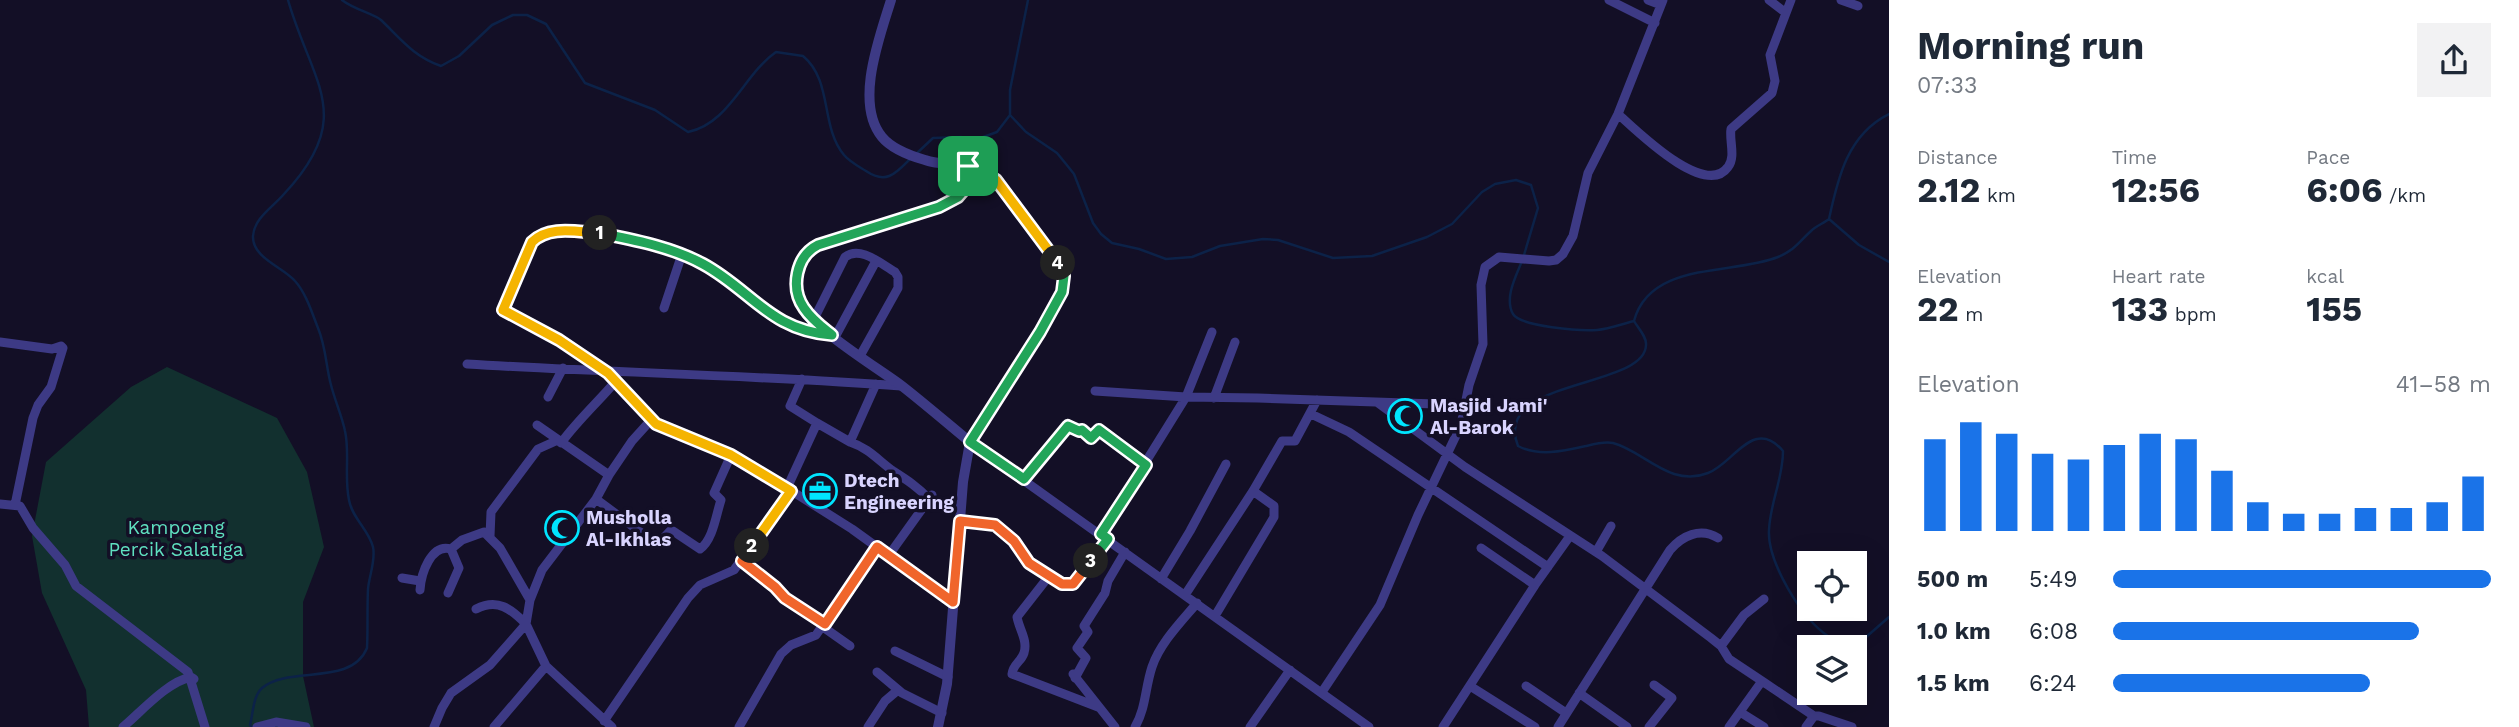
<!DOCTYPE html>
<meta charset="utf-8">
<style>
:root{--surface:#fff;--page:#f2f2f3;--text:#1f2937;--muted:#747a83;--accent:#1a73e8}
body{margin:0;font-family:"Work Sans",sans-serif;background:var(--page);color:var(--text);height:100vh;display:flex;flex-direction:column;font-size:26px;white-space:nowrap}
*{box-sizing:border-box;margin:0}
p{font-size:23px;color:var(--muted)}
.icon{flex:none;width:38px;height:38px;fill:none;stroke:currentColor;stroke-width:2;stroke-linecap:round;stroke-linejoin:round}
.map{position:relative;flex:1;overflow:hidden}
.sheet{display:flex;flex-direction:column;background:var(--surface);width:630px}
.sheet>*{flex:none}
.buttons{position:absolute;left:1797px;top:551px;display:grid;gap:14px}
.buttons a{display:grid;place-items:center;width:70px;height:70px;border-radius:0px;background:var(--surface);box-shadow:0 7px 28px #0002;font-size:35px}
.pin{position:absolute;display:grid;place-items:center;width:60px;height:60px;color:#fff;margin:-30px;border-radius:14px;box-shadow:0 4px 10px #0006}
.km{position:absolute;width:35px;height:35px;margin:-18px;border-radius:50%;background:#222;color:#fff;font-size:19px;line-height:35px;text-align:center}
.round{display:grid;place-items:center;flex:none;width:74px;height:74px;border-radius:0px;background:var(--page)}
.head{display:flex;align-items:center;justify-content:space-between;height:119px;padding:0 28px}
h1{font-size:38px;font-weight:700;line-height:52px}
.metrics{display:grid;grid-template-columns:repeat(3,1fr);gap:10px;height:119px;padding:7px 28px}
.metrics div{display:grid;align-content:center}
.metrics b{font-size:35px;font-weight:700}
.metrics small{font-size:19px;font-weight:400}
.metrics p{font-size:19px}
.chart{height:196px;padding:14px 28px}
.chart p{display:flex;justify-content:space-between}
.chart svg{width:100%;height:126px;margin-top:7px;stroke:var(--accent);stroke-width:6}
ul{padding:0 28px;list-style:none;font-size:23px}
li{display:grid;grid-template-columns:112px 84px 1fr;align-items:center;height:52px}
li i{height:18px;border-radius:9px;background:var(--accent)}
main{display:flex;flex:1;min-height:0}
.map>svg:first-child{display:block}
.green{fill:#12302f}
.lines{fill:none;stroke-linecap:round;stroke-linejoin:round}
.stream{stroke:#0c2248;stroke-width:2.5}
.minor{stroke:#3d3a85;stroke-width:9}
.tertiary{stroke:#3d3a85;stroke-width:10}
.split-1-casing{stroke:#fff;stroke-width:14}
.split-2-casing{stroke:#fff;stroke-width:14}
.split-3-casing{stroke:#fff;stroke-width:14}
.split-4-casing{stroke:#fff;stroke-width:14}
.split-5-casing{stroke:#fff;stroke-width:14}
.split-1{stroke:#22a559;stroke-width:9}
.split-2{stroke:#f5b400;stroke-width:9}
.split-3{stroke:#f0652b;stroke-width:9}
.split-4{stroke:#22a559;stroke-width:9}
.split-5{stroke:#f5b400;stroke-width:9}
.labels{text-anchor:middle;dominant-baseline:central;stroke-width:7;stroke-linejoin:round;paint-order:stroke}
.poi-label{font-size:19px;font-weight:bold;fill:#d9d4ff;stroke:#130f26;text-anchor:start}
.park-label{font-size:19px;fill:#5fe0c0;stroke:#130f26}
</style>
<main>
<div class="map">
<svg width="1889" height="727" viewBox="0 0 1889 727">
<rect width="100%" height="100%" fill="#130f26"/>
<path class="green" d="M167,367L277,418L307,472L324,547L303,602V676L314,727H89L86,690L42,593L32,536L46,462L131,387Z"/>
<g class="lines">
<path class="stream" d="M342,0C353,9 374,14 381,20C401,39 413,56 441,66L459,56L492,25L513,15H527L546,24L585,83L655,110L688,132C729,124 744,74 776,52L803,56C833,81 820,126 844,155C850,162 858,166 866,171C887,185 896,173 911,158
M1010,115L1026,132L1057,153L1066,164L1074,174L1093,223L1101,234L1112,243L1139,249L1166,259L1192,257L1220,246L1263,239L1278,240L1333,258L1372,256L1427,237L1452,224L1482,192L1495,184L1516,180L1531,185L1538,208L1524,255
M916,154L933,138L961,137L975,140L997,132L1010,115V90L1028,0
M1829,219L1859,245L1889,262
M1522,261C1516,276 1504,298 1513,314C1521,327 1581,331 1597,330C1609,329 1622,324 1634,321C1650,261 1733,275 1778,257C1795,250 1799,242 1811,231C1816,226 1824,223 1829,219C1838,177 1848,134 1889,114
M1634,321C1638,328 1647,337 1646,345C1645,389 1491,378 1518,446C1539,457 1564,451 1586,446C1594,444 1605,441 1613,443C1644,451 1670,488 1708,473C1733,464 1754,416 1783,451C1783,479 1770,503 1769,530C1767,561 1802,620 1828,636C1835,641 1845,643 1853,645L1865,638L1889,617
M252,727L250,725C253,714 253,696 262,688C289,665 351,687 367,648C368,628 367,609 368,589C369,576 376,560 373,547C369,530 352,518 349,500C344,477 350,453 345,431C342,416 335,401 331,385C326,367 326,347 318,328C312,313 306,293 295,281C283,267 252,258 253,236C254,218 273,207 284,194C357,116 312,84 288,0"/>
<path class="minor" d="M1609,0L1655,23
M1648,0L1661,5
M1769,0L1786,13
M1841,0L1858,6
M1618,114C1636,130 1705,199 1728,167C1736,157 1729,140 1731,129L1772,93L1775,81L1770,55L1791,0
M968,166C1003,179 1008,194 1028,223C1040,238 1059,257 1064,276C1070,303 985,410 970,442L1369,727
M664,308L682,254
M813,321L845,257C860,245 881,264 895,272L898,277V288L860,356
M831,335C770,330 750,288 702,263C671,247 576,222 544,233C539,234 535,239 532,242L503,310L559,340L608,373L656,424L731,455L787,488L852,529L953,602
M835,337L876,261
M0,342L52,349L61,346L63,348L51,387L38,405L33,418L15,505
M467,364C612,373 756,375 901,386
M802,379L790,406L817,423
M1095,391L1186,397L1258,398L1466,405
M548,397L563,368
M1214,398L1235,342
M1378,403L1465,467L1602,556L1711,638L1721,646L1729,659L1762,681L1729,727
M1311,414L1349,432L1548,567
M537,425L609,475
M850,442C868,448 878,460 893,471C907,480 918,487 929,499
M561,443C578,420 598,402 616,381
M1024,479L1068,427L1079,431L1082,430L1091,438L1099,430L1146,465
M787,488L817,423L850,442L876,384
M596,499L655,543L658,544L670,531H673L700,549C713,540 716,515 721,500L714,493L731,455
M0,504L20,506L33,528L65,565L76,586L188,672L205,727
M960,521L989,523L997,526L1017,544L1028,562L1065,585L1074,583L1108,539
M1101,534L1186,397L1212,332
M490,536L491,512L538,449L558,440
M1481,548L1535,585
M1596,552L1611,526
M889,555L932,495
M742,561L775,587L785,598L825,624
M1049,576L1017,617C1019,629 1028,640 1024,653C1021,662 1013,664 1012,674L1098,707
M402,578L420,581
M1161,579L1190,531L1226,464
M420,590C421,574 431,543 451,549L462,540L484,532L500,548L530,600
M448,593L459,568L451,549
M1185,595L1253,491L1282,441H1295L1317,400
M1215,616L1274,517V506L1253,491
M823,627L850,646
M1721,646L1744,615L1764,599
M895,651L948,677
M877,672L902,693L942,713
M1073,674L1115,727
M1075,678L1086,658L1077,648L1088,632L1084,626L1105,593L1108,581L1125,552
M1762,681L1814,716
M1470,686L1535,727
M1526,686L1566,713
M1322,692L1380,605L1418,515L1461,425L1469,385L1483,344L1481,285L1485,267L1499,257L1549,261L1556,260L1563,254L1573,236L1588,173L1618,114L1663,0
M1579,693L1627,727
M1740,712L1764,727
M604,721L688,598L700,585L734,570L791,491
M123,727C142,711 167,682 191,677L194,679
M257,727L276,722L306,727
M434,727L442,708L451,693L490,665L526,624C511,609 498,598 476,609
M494,727L546,666
M612,727L546,666L526,624L530,600L542,570L596,499L609,475L632,441L651,420
M739,727L781,654L791,645L816,635L877,547
M868,727L885,701L898,690
M1135,727C1146,708 1145,688 1152,667C1160,643 1181,622 1197,603
M1250,727L1290,670
M1443,727L1535,585L1570,536
M1558,727L1670,550C1682,536 1700,527 1718,538
M1649,727L1672,698L1654,685
M1806,727L1814,716H1819L1852,727"/>
<path class="tertiary" d="M891,0C880,36 854,103 882,137C891,148 911,156 925,160C939,165 953,163 968,166L971,182L958,197L939,207L810,249C797,265 793,285 801,304C813,329 878,368 902,386C925,404 947,423 970,442L963,482L947,684L938,727"/>
</g>
<g class="lines">
<g class="split-1-casing">
<path id="split-1" d="M600,233C634,240 672,247 703,264C751,290 771,331 832,335C822,327 812,320 804,308C790,288 796,256 818,245L939,207L958,197L971,182L968,166"/>
</g>
<g class="split-2-casing">
<path id="split-2" d="M600,233C577,232 549,225 532,242L503,310L559,340L608,373L656,424L731,455L791,491L752,546"/>
</g>
<g class="split-3-casing">
<path id="split-3" d="M752,546L742,561L775,587L785,598L825,624L877,547L953,602L960,521L995,525L1014,541L1029,563L1062,584H1073L1091,561"/>
</g>
<g class="split-4-casing">
<path id="split-4" d="M1058,263L1064,276L1062,292L1040,332L970,442L1024,479L1068,426L1079,431L1082,430L1091,438L1099,430L1146,465L1101,534L1108,539L1091,561"/>
</g>
<g class="split-5-casing">
<path id="split-5" d="M968,166L985,173L996,180L1058,263"/>
</g>
<use href="#split-1" class="split-1"/>
<use href="#split-2" class="split-2"/>
<use href="#split-3" class="split-3"/>
<use href="#split-4" class="split-4"/>
<use href="#split-5" class="split-5"/>
</g>
<defs>
<g id="mosque-ring" transform="scale(1.75)"><circle r="9.5" fill="#130f26" stroke="#00e5ff" stroke-width="1.5"/><path d="M3.5-4.9A6 6 0 1 0 3.5 4.9A5 5 0 1 1 3.5-4.9Z" fill="#00e5ff"/></g>
<g id="office-ring" transform="scale(1.75)"><circle r="9.5" fill="#130f26" stroke="#00e5ff" stroke-width="1.5"/><path d="M-6-3h4V-5.5h4V-3h4V5H-6ZM-1-4.5V-3h2v-1.5ZM-6 0V1H6V0Z" fill="#00e5ff"/></g>
</defs>
<g fill-rule="evenodd">
<use href="#mosque-ring" x="1405" y="416"/>
<use href="#office-ring" x="820" y="491"/>
<use href="#mosque-ring" x="562" y="528"/>
</g>
<g class="labels">
<g class="poi-label">
<text x="1430" y="405">Masjid Jami'<tspan x="1430" dy="22">Al-Barok</tspan></text>
<text x="844" y="480">Dtech<tspan x="844" dy="22">Engineering</tspan></text>
<text x="586" y="517">Musholla<tspan x="586" dy="22">Al-Ikhlas</tspan></text>
</g>
<g class="park-label">
<text x="176" y="527">Kampoeng<tspan x="176" dy="22">Percik Salatiga</tspan></text>
</g>
</g>
</svg>
<div class="buttons">
<a><svg class="icon" aria-label="locate" viewBox="0 0 24 24"><circle cx="12" cy="12" r="6"/><path d="M12 2v4M12 18v4M2 12h4M18 12h4"/></svg></a>
<a><svg class="icon" aria-label="layers" viewBox="0 0 24 24"><path d="M12 4l9 5-9 5-9-5zM3 14l9 5 9-5"/></svg></a>
</div>
<div class="pin" style="left:968px;top:166px;background:#1e9e55"><svg class="icon" aria-label="arrive" viewBox="0 0 24 24"><path d="M6 21V4h12l-3 4 3 4H6"/></svg></div>
<b class="km" style="left:600px;top:233px">1</b>
<b class="km" style="left:752px;top:546px">2</b>
<b class="km" style="left:1091px;top:561px">3</b>
<b class="km" style="left:1058px;top:263px">4</b>
</div>
<section class="sheet">
<div class="head"><div><h1>Morning run</h1><p>07:33</p></div><a class="round"><svg class="icon" aria-label="share" viewBox="0 0 24 24"><path d="M12 15V3M7 8l5-5 5 5M5 13v7h14v-7"/></svg></a></div>
<div class="metrics">
<div><p>Distance</p><b>2.12<small> km</small></b></div>
<div><p>Time</p><b>12:56</b></div>
<div><p>Pace</p><b>6:06<small> /km</small></b></div>
</div>
<div class="metrics">
<div><p>Elevation</p><b>22<small> m</small></b></div>
<div><p>Heart rate</p><b>133<small> bpm</small></b></div>
<div><p>kcal</p><b>155</b></div>
</div>
<div class="chart"><p><span>Elevation</span>41–58 m</p>
<svg viewBox="0 0 160 44" preserveAspectRatio="none"><path d="M5 44V12M15 44V6M25 44V10M35 44V17M45 44V19M55 44V14M65 44V10M75 44V12M85 44V23M95 44V34M105 44V38M115 44V38M125 44V36M135 44V36M145 44V34M155 44V25"/></svg>
</div>
<ul>
<li><b>500 m</b>5:49<i style="width:100%"></i></li>
<li><b>1.0 km</b>6:08<i style="width:81%"></i></li>
<li><b>1.5 km</b>6:24<i style="width:68%"></i></li>
</ul>
</section>
</main>
